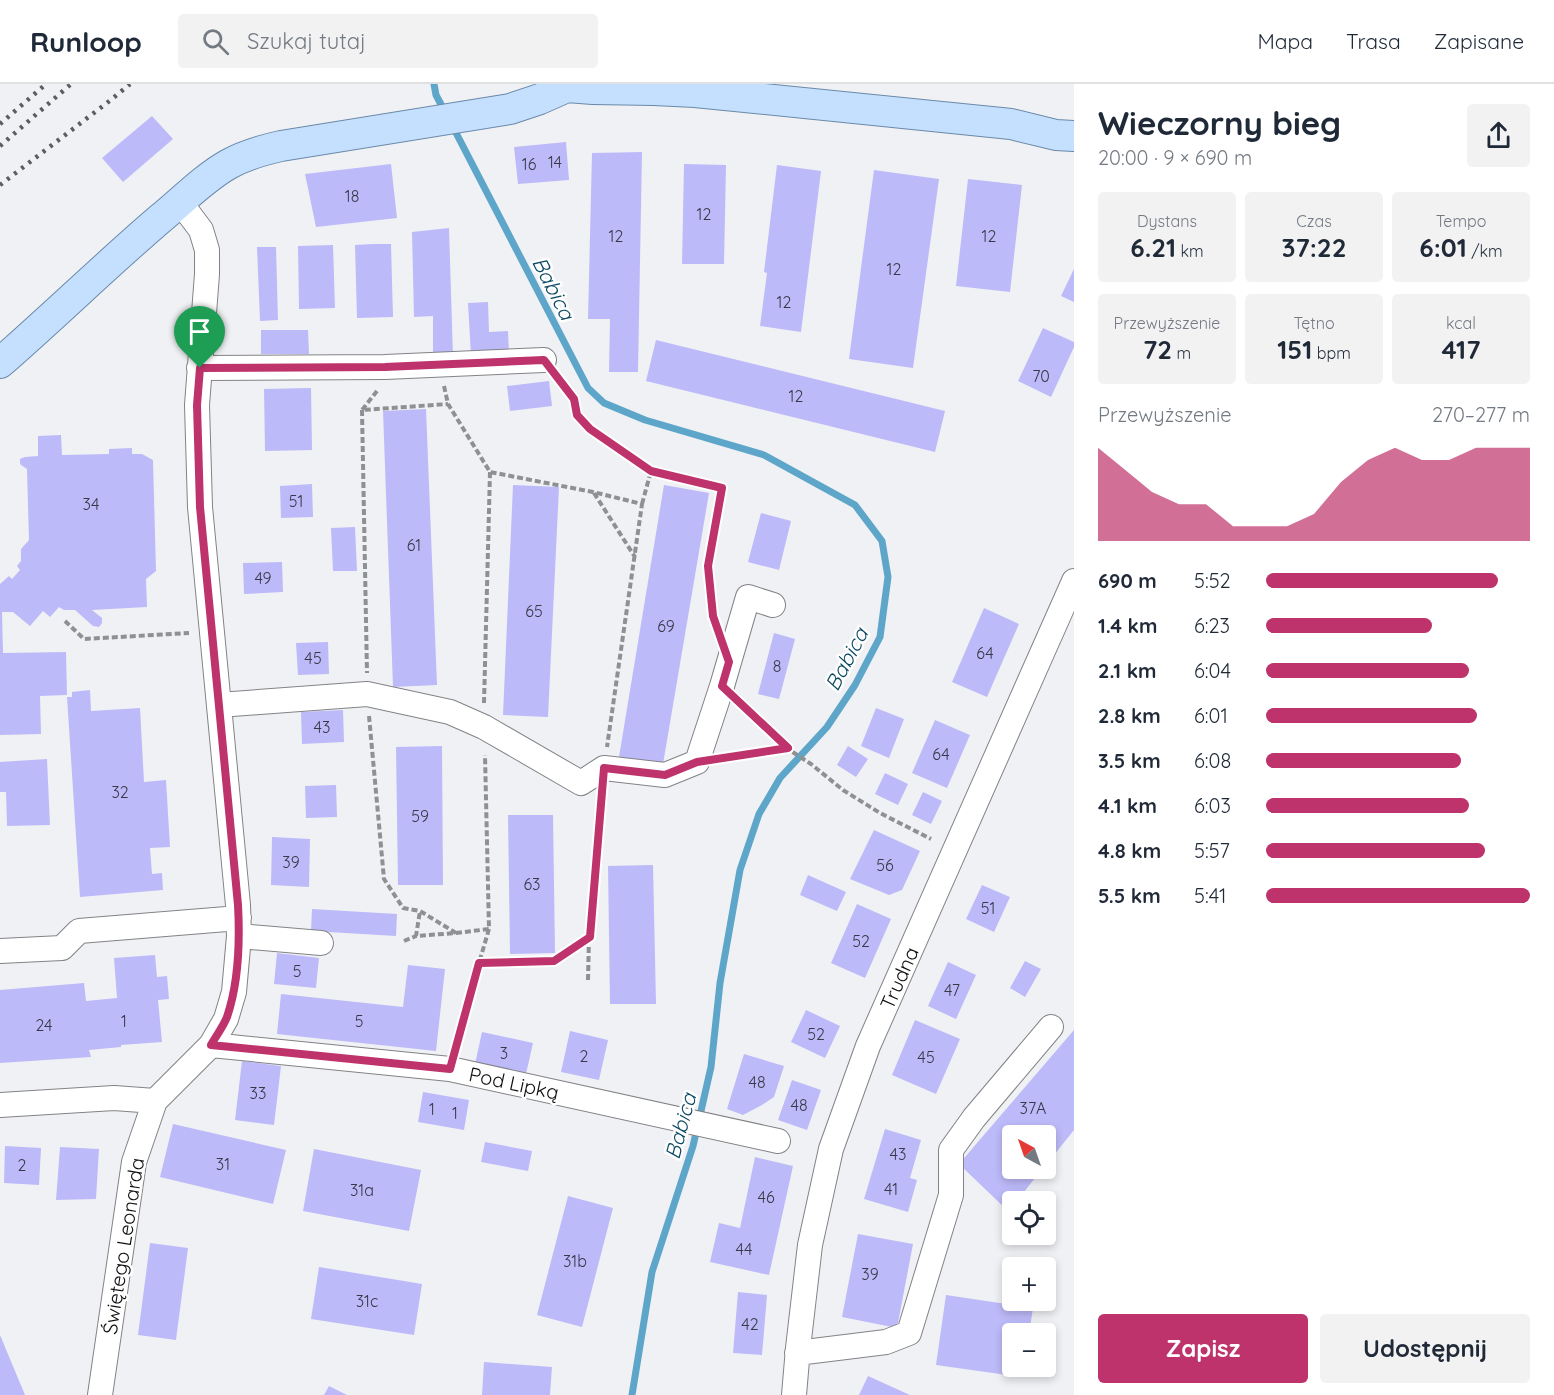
<!DOCTYPE html>
<html lang="pl">
<meta charset="utf-8">
<style>
:root{--surface:#fff;--page:#f2f2f3;--text:#1f2937;--muted:#747a83;--line:#e0e1e3;--accent:#be336b}
body{margin:0;font-family:Quicksand,sans-serif;background:var(--page);color:var(--text);height:100vh;display:flex;flex-direction:column;font-size:22px;white-space:nowrap}
*{box-sizing:border-box;margin:0}
p{font-size:20px;color:var(--muted)}
.icon{flex:none;width:33px;height:33px;fill:none;stroke:currentColor;stroke-width:2;stroke-linecap:round;stroke-linejoin:round}
.map{position:relative;flex:1;overflow:hidden}
.details{display:flex;flex-direction:column;background:var(--surface);width:480px}
.details>*{flex:none}
.needle{width:39px;rotate:320deg}
.controls{position:absolute;left:1002px;top:1041px;display:grid;gap:12px}
.controls a{display:grid;place-items:center;width:54px;height:54px;border-radius:6px;background:var(--surface);box-shadow:0 3px 9px #0003;font-size:30px}
.pin{position:absolute;display:grid;place-items:center;width:51px;height:51px;color:#fff;margin:-62px -26px;border-radius:50% 50% 50% 0;rotate:-45deg;box-shadow:0 0 6px #0007}
.pin .icon{rotate:45deg}
.round{display:grid;place-items:center;flex:none;width:63px;height:63px;border-radius:6px;background:var(--page)}
.overview{display:flex;align-items:center;justify-content:space-between;height:102px;padding:0 24px}
h1{font-size:33px;font-weight:700;line-height:45px}
.metrics{display:grid;grid-template-columns:repeat(3,1fr);gap:9px;height:102px;padding:6px 24px}
.metrics div{display:grid;align-content:center;border-radius:6px;background:var(--page);text-align:center}
.metrics b{font-size:26px;font-weight:700}
.metrics small{font-size:16px;font-weight:400}
.metrics p{font-size:16px}
.chart{height:168px;padding:12px 24px}
.chart p{display:flex;justify-content:space-between}
.chart svg{width:100%;height:108px;margin-top:6px;fill:var(--accent);opacity:.7}
.cta{display:flex;gap:12px;margin-top:auto;padding:12px 24px}
.cta a{flex:1;height:69px;border-radius:6px;background:var(--accent);color:#fff;font-size:24px;font-weight:700;line-height:69px;text-align:center}
.cta a+a{background:var(--page);color:var(--text)}
ul{padding:0 24px;list-style:none;font-size:20px}
li{display:grid;grid-template-columns:96px 72px 1fr;align-items:center;height:45px}
li i{height:15px;border-radius:8px;background:var(--accent)}
header{display:flex;align-items:center;gap:36px;box-sizing:border-box;height:84px;padding:0 30px;background:var(--surface);border-bottom:2px solid var(--line)}
header strong{font-size:28px}
nav{display:flex;gap:33px;margin-inline-start:auto;font-size:21px}
.search{width:420px;height:54px;background:var(--page);display:flex;align-items:center;gap:15px;box-sizing:border-box;padding:0 21px;border-radius:6px;color:var(--muted);font-size:22px}
main{display:flex;flex:1;min-height:0}
.map>svg:first-child{display:block}
.lines{fill:none;stroke-linecap:round;stroke-linejoin:round}
.stream{stroke:#5ea6c9;stroke-width:7}
.building{fill:#bdbaf9}
.minor-casing{stroke:#828386;stroke-width:26}
.major-casing{stroke:#6a89a9;stroke-width:32}
.path{stroke:#8f9092;stroke-width:4;stroke-dasharray:6 3;stroke-linecap:butt}
.minor{stroke:#fff;stroke-width:24}
.major{stroke:#c4e0fe;stroke-width:30}
.rail{stroke:#5c5d5e;stroke-width:4.5;stroke-dasharray:3 6;stroke-linecap:butt}
.route-casing{stroke:#fff;stroke-width:12}
.route{stroke:#be336b;stroke-width:8}
.labels{text-anchor:middle;dominant-baseline:central;stroke-width:5;stroke-linejoin:round;paint-order:stroke}
.number-label{font-size:16px;fill:#383848}
.street-label{font-size:20px;fill:#0c0c0d;stroke:#fefeff}
.water-label{font-size:21px;font-style:italic;fill:#0b4961;stroke:#fefeff}
</style>
<header>
<strong>Runloop</strong>
<div class="search"><svg class="icon" aria-label="search" viewBox="0 0 24 24"><circle cx="10" cy="10" r="6"/><path d="M15 15l6 6"/></svg>Szukaj tutaj</div>
<nav><a>Mapa</a><a>Trasa</a><a>Zapisane</a></nav>
</header>
<main>
<div class="map">
<svg width="1074" height="1311" viewBox="0 0 1074 1311">
<rect width="100%" height="100%" fill="#f0f1f4"/>
<g class="lines">
<path class="stream" d="M434,0L436,11L445,28
M453,43L588,304L604,319L645,336L764,371L855,421L882,457L888,493L880,553L855,601L827,643L780,694L759,730L740,786L720,899L711,983L693,1062L652,1188L632,1311"/>
</g>
<path class="building" d="M152,32L173,55L123,98L102,74Z
M566,58L569,96L518,100L514,63Z
M642,68L638,288H609L610,235H588L592,69Z
M391,80L397,134L316,143L305,90Z
M684,80L726,81L724,180H682Z
M777,81L821,87L801,248L760,242L767,189L764,188Z
M874,86L939,95L913,284L849,275Z
M968,95L1022,101L1010,208L956,202Z
M449,144L453,273L433,274V232L414,233L412,148Z
M373,160H391L393,233L357,234L355,161Z
M333,161L335,224L299,225L298,162Z
M257,163H276L278,236L260,237Z
M1074,185V218L1061,212Z
M488,218L489,248L508,247L509,269L471,271L468,219Z
M1043,244L1074,258V263L1051,313L1018,297Z
M261,246H308L309,270H261Z
M656,256L945,327L935,368L646,297Z
M549,297L552,322L510,327L507,302Z
M311,304L312,366L265,367L264,305Z
M426,325L437,601L393,603L383,327Z
M61,351L62,371L109,370V365L132,364V370H142L153,376L156,487L146,495L147,523L92,526L102,534V539L99,543L93,542L75,526H64L59,523L50,533L43,527L30,542L13,528H2L3,569L66,568L67,611L40,612L41,650L0,651V500L9,492L12,495L20,486L17,482L21,477V465L29,456L27,385L21,381L20,379V375L25,373L38,372V352Z
M312,400L313,433L281,434L280,402Z
M513,401L559,403L548,633L503,631Z
M664,401L709,409L663,680L619,673Z
M761,429L791,437L779,486L748,478Z
M355,443L357,487H333L331,444Z
M282,478L283,508L244,510L243,479Z
M984,524L1019,540L987,613L952,598Z
M774,549L795,555L779,615L758,610Z
M328,558L329,590L298,591L296,559Z
M90,606L91,627L140,624L144,698L166,696L170,763L150,764L152,790L162,789L163,806L80,813L67,613H72V608Z
M876,624L904,635L889,674L861,662Z
M343,626L344,658L302,660L301,628Z
M935,636L970,651L947,704L912,689Z
M442,662L443,801H398L396,663Z
M848,662L868,675L856,693L837,681Z
M47,675L50,741L7,742L6,708H0V678Z
M885,689L908,700L898,721L875,710Z
M336,701L337,733L306,734L305,702Z
M923,708L942,717L931,740L912,731Z
M508,731H553L555,869L510,870Z
M874,746L920,767L902,806L889,811L850,795Z
M272,753L310,755L309,803L271,801Z
M653,781L656,920H610L608,782Z
M808,791L846,808L837,827L800,811Z
M982,801L1010,813L994,848L966,835Z
M857,820L891,835L865,894L831,879Z
M312,825L397,830L396,852L311,847Z
M277,869L319,874L316,904L274,900Z
M155,871L157,893L167,892L169,915L158,916L162,958L121,961V963L89,966L91,973L0,979V906L84,899L86,917L117,914L114,874Z
M1025,877L1041,885L1025,913L1010,904Z
M948,878L976,891L956,935L928,922Z
M408,881L445,885L436,967L277,950L281,910L403,923Z
M806,926L840,942L825,974L791,958Z
M915,936L960,955L936,1010L892,991Z
M1074,946V1046L1046,1081V1052H1012V1084H1043L1016,1118H1012V1122L1008,1127L959,1080Z
M570,947L608,956L599,996L561,988Z
M482,948L533,959L526,990L475,980Z
M744,970L784,982L774,1013L762,1021L743,1031L727,1025Z
M242,977L281,982L274,1041L235,1036Z
M792,996L821,1006L807,1046L778,1036Z
M423,1008L469,1016L464,1046L418,1038Z
M173,1040L286,1066L273,1120L160,1093Z
M885,1045L921,1056L910,1094L917,1096L908,1128L864,1115Z
M485,1058L532,1067L528,1087L481,1078Z
M5,1062L41,1064L39,1101L4,1099Z
M60,1063L99,1065L96,1115L56,1116Z
M314,1065L421,1086L409,1147L303,1127Z
M755,1073L793,1082L769,1191L710,1178L719,1139L740,1144Z
M568,1112L613,1124L582,1243L537,1231Z
M858,1150L913,1160L897,1244L842,1233Z
M150,1159L188,1164L176,1256L138,1251Z
M319,1183L422,1200L414,1251L311,1235Z
M738,1208L767,1211L762,1271L733,1269Z
M946,1211L1033,1224L1029,1250H1012V1282H1024L1022,1293L936,1281Z
M0,1251L25,1311H0Z
M484,1278L552,1283L550,1311H482Z
M868,1292L910,1311H859Z
M329,1302L347,1311H324Z"/>
<g class="lines">
<g class="minor-casing">
<path id="minor" d="M199,284L385,283L544,276
M219,621L367,610L450,628L484,643L581,699L604,684L665,691L697,678L722,602L748,513L773,521
M239,852L321,859
M0,867L62,864L79,847L239,834
M211,961L450,985L778,1057
M0,1021L114,1014L155,1017
M797,1269L886,1258L909,1249L951,1111V1066L974,1034L1051,943
M100,1311L134,1078L155,1017L211,961L226,935L234,908L239,852L238,821L200,423L197,321L207,190V166L201,146L180,118
M794,1311L798,1264L810,1161L831,1065L868,962L1074,497"/>
</g>
<g class="major-casing">
<path id="major" d="M0,279C54,232 106,181 161,134C183,116 204,94 229,80C245,71 263,66 281,62L510,25L540,15L567,3L593,5L654,6L695,8L1011,40L1056,51L1074,52"/>
</g>
<path class="path" d="M557,293L574,314L577,331L590,345L650,387
M444,302L448,320L490,388L593,408L642,420L607,663
M377,307L362,326L448,320
M362,326L367,589
M594,409L635,473
M642,420L651,387L722,404L708,482L713,532L716,540
M65,537L84,555L189,549
M484,619L490,388
M740,619L788,665L811,680L843,706L880,729L931,755
M369,632L384,795L403,824L420,827L456,849L416,852L420,827
M721,675L788,665
M489,845L479,879L554,877L589,853L601,713
M456,849L489,845L485,671
M404,857L416,852
M588,896L589,853
M456,963L479,879"/>
<use href="#minor" class="minor"/>
<use href="#major" class="major"/>
<path class="rail" d="M0,40L46,0
M0,62L71,0
M0,101L112,15L130,0"/>
</g>
<g class="lines">
<g class="route-casing">
<path id="route" d="M544,276L574,315L577,331L590,345L651,387L722,404L708,482L713,532L729,578L722,602L788,664L697,678L665,691L604,684L590,853L554,877L479,879L450,985L211,961C216,952 223,943 227,933C239,898 240,858 238,821L200,423L197,321L200,284L385,283Z"/>
</g>
<use href="#route" class="route"/>
</g>
<g class="labels">
<g class="number-label">
<text x="555" y="78">14</text>
<text x="529" y="80">16</text>
<text x="352" y="112">18</text>
<text x="704" y="130">12</text>
<text x="616" y="152">12</text>
<text x="989" y="152">12</text>
<text x="894" y="185">12</text>
<text x="784" y="218">12</text>
<text x="1041" y="292">70</text>
<text x="796" y="312">12</text>
<text x="296" y="417">51</text>
<text x="91" y="420">34</text>
<text x="414" y="461">61</text>
<text x="263" y="494">49</text>
<text x="534" y="527">65</text>
<text x="666" y="542">69</text>
<text x="985" y="569">64</text>
<text x="313" y="574">45</text>
<text x="777" y="582">8</text>
<text x="322" y="643">43</text>
<text x="941" y="670">64</text>
<text x="120" y="708">32</text>
<text x="420" y="732">59</text>
<text x="291" y="778">39</text>
<text x="885" y="781">56</text>
<text x="532" y="800">63</text>
<text x="988" y="824">51</text>
<text x="861" y="857">52</text>
<text x="297" y="887">5</text>
<text x="952" y="906">47</text>
<text x="124" y="937">1</text>
<text x="359" y="937">5</text>
<text x="44" y="941">24</text>
<text x="816" y="950">52</text>
<text x="504" y="969">3</text>
<text x="584" y="972">2</text>
<text x="926" y="973">45</text>
<text x="757" y="998">48</text>
<text x="258" y="1009">33</text>
<text x="799" y="1021">48</text>
<text x="1033" y="1024">37A</text>
<text x="432" y="1025">1</text>
<text x="455" y="1029">1</text>
<text x="898" y="1070">43</text>
<text x="223" y="1080">31</text>
<text x="22" y="1081">2</text>
<text x="891" y="1105">41</text>
<text x="362" y="1106">31a</text>
<text x="766" y="1113">46</text>
<text x="744" y="1165">44</text>
<text x="575" y="1177">31b</text>
<text x="870" y="1190">39</text>
<text x="367" y="1217">31c</text>
<text x="750" y="1240">42</text>
</g>
<g class="street-label">
<text transform="translate(899 894) rotate(-66)">Trudna</text>
<text transform="translate(514 999) rotate(12)">Pod Lipką</text>
<text transform="translate(123 1162) rotate(-81)">Świętego Leonarda</text>
</g>
<g class="water-label">
<text transform="translate(554 204) rotate(63)">Babica</text>
<text transform="translate(846 575) rotate(-62)">Babica</text>
<text transform="translate(680 1042) rotate(-75)">Babica</text>
</g>
</g>
</svg>
<div class="controls">
<a><svg class="needle" viewBox="-14 -14 28 28"><path d="M0-13l5 13h-10z" fill="#e53935"/><path d="M0 13l5-13h-10z" fill="#747a83"/></svg></a>
<a><svg class="icon" aria-label="locate" viewBox="0 0 24 24"><circle cx="12" cy="12" r="6"/><path d="M12 2v4M12 18v4M2 12h4M18 12h4"/></svg></a>
<a>+</a>
<a>−</a>
</div>
<div class="pin" style="left:200px;top:284px;background:#1e9e55"><svg class="icon" aria-label="arrive" viewBox="0 0 24 24"><path d="M6 21V4h12l-3 4 3 4H6"/></svg></div>
</div>
<section class="details">
<div class="overview"><div><h1>Wieczorny bieg</h1><p>20:00 · 9 × 690 m</p></div><a class="round"><svg class="icon" aria-label="share" viewBox="0 0 24 24"><path d="M12 15V3M7 8l5-5 5 5M5 13v7h14v-7"/></svg></a></div>
<div class="metrics">
<div><p>Dystans</p><b>6.21<small> km</small></b></div>
<div><p>Czas</p><b>37:22</b></div>
<div><p>Tempo</p><b>6:01<small> /km</small></b></div>
</div>
<div class="metrics">
<div><p>Przewyższenie</p><b>72<small> m</small></b></div>
<div><p>Tętno</p><b>151<small> bpm</small></b></div>
<div><p>kcal</p><b>417</b></div>
</div>
<div class="chart"><p><span>Przewyższenie</span>270–277 m</p>
<svg viewBox="0 0 160 44" preserveAspectRatio="none"><path d="M0 44V6L10 15L20 24L30 29L40 29L50 38L60 38L70 38L80 33L90 20L100 11L110 6L120 11L130 11L140 6L150 6L160 6V44z"/></svg>
</div>
<ul>
<li><b>690 m</b>5:52<i style="width:88%"></i></li>
<li><b>1.4 km</b>6:23<i style="width:63%"></i></li>
<li><b>2.1 km</b>6:04<i style="width:77%"></i></li>
<li><b>2.8 km</b>6:01<i style="width:80%"></i></li>
<li><b>3.5 km</b>6:08<i style="width:74%"></i></li>
<li><b>4.1 km</b>6:03<i style="width:77%"></i></li>
<li><b>4.8 km</b>5:57<i style="width:83%"></i></li>
<li><b>5.5 km</b>5:41<i style="width:100%"></i></li>
</ul>
<div class="cta"><a>Zapisz</a><a>Udostępnij</a></div>
</section>
</main>
